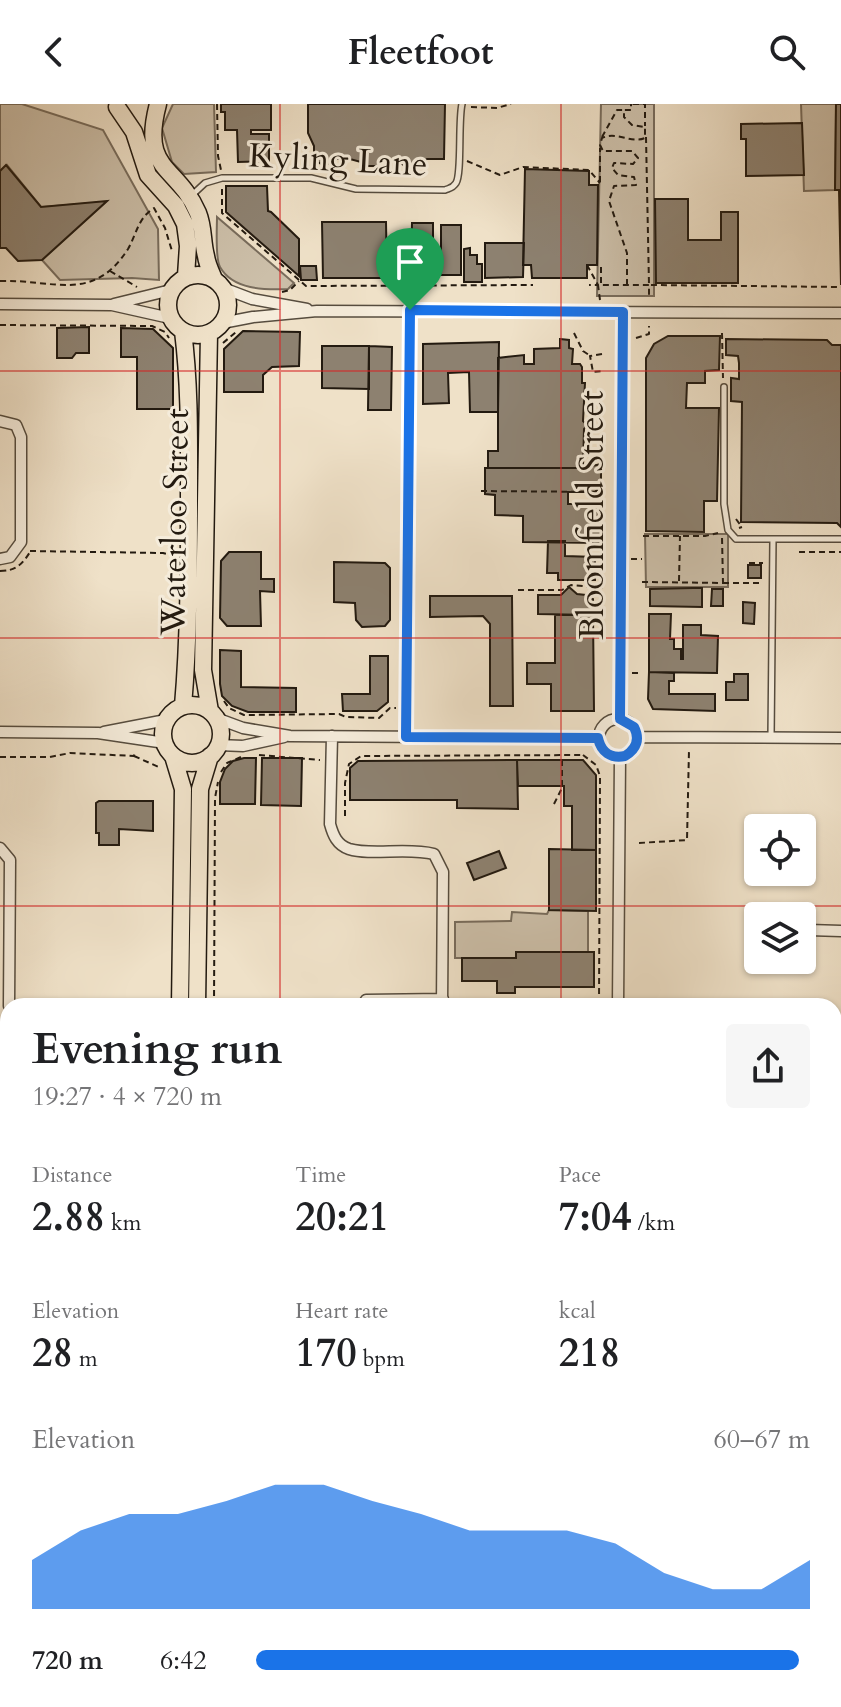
<!DOCTYPE html>
<meta charset="utf-8">
<style>
:root{--surface:#fff;--page:#f6f6f6;--text:#202124;--muted:#757577;--accent:#1a73e8}
body{margin:0;font-family:Cardo,serif;background:var(--page);color:var(--text);height:100vh;display:flex;flex-direction:column;font-size:30px;white-space:nowrap}
*{box-sizing:border-box;margin:0}
p{font-size:26px;color:var(--muted)}
.icon{flex:none;width:44px;height:44px;fill:none;stroke:currentColor;stroke-width:2;stroke-linecap:round;stroke-linejoin:round}
.map{position:relative;flex:1;overflow:hidden}
.drawer{position:absolute;left:0px;top:894px;width:842px;height:710px;display:flex;flex-direction:column;background:var(--surface);border-radius:24px 24px 0 0;box-shadow:0 2px 6px #0004}
.drawer>*{flex:none}
.fabs{position:absolute;left:744px;top:710px;display:grid;gap:16px}
.fabs a{display:grid;place-items:center;width:72px;height:72px;border-radius:8px;background:var(--surface);box-shadow:0 2px 6px #0004;font-size:40px}
.pin{position:absolute;display:grid;place-items:center;width:68px;height:68px;color:#fff;margin:-82px -34px;border-radius:50% 50% 50% 0;rotate:-45deg;box-shadow:0 0 8px #0007}
.pin .icon{rotate:45deg}
.round{display:grid;place-items:center;flex:none;width:84px;height:84px;border-radius:8px;background:var(--page)}
.head{display:flex;align-items:center;justify-content:space-between;height:136px;padding:0 32px}
h1{font-size:44px;font-weight:700;line-height:60px}
.stats{display:grid;grid-template-columns:repeat(3,1fr);gap:12px;height:136px;padding:8px 32px}
.stats div{display:grid;align-content:center}
.stats b{font-size:40px;font-weight:700}
.stats small{font-size:22px;font-weight:400}
.stats p{font-size:22px}
.chart{height:224px;padding:16px 32px}
.chart p{display:flex;justify-content:space-between}
.chart svg{width:100%;height:144px;margin-top:8px;fill:var(--accent);opacity:.7}
ul{padding:0 32px;list-style:none;font-size:26px}
li{display:grid;grid-template-columns:128px 96px 1fr;align-items:center;height:60px}
li i{height:20px;border-radius:10px;background:var(--accent)}
header{display:flex;justify-content:space-between;align-items:center;height:104px;padding:0 32px;background:var(--surface);font-size:36px;font-weight:700}
.map>svg:first-child{display:block}
.green{fill:#ccbfa9;stroke:#786c5c;stroke-width:2}
.lines{fill:none;stroke-linecap:round;stroke-linejoin:round}
.stream{stroke:#746959;stroke-width:4}
.building{fill:#8d8170;stroke:#231a10;stroke-width:2}
.service-casing{stroke:#564c3e;stroke-width:8}
.minor-casing{stroke:#564c3e;stroke-width:13}
.secondary-casing{stroke:#231a10;stroke-width:17}
.trunk-casing{stroke:#231a10;stroke-width:19}
.path{stroke:#231a10;stroke-width:2;stroke-dasharray:6 4;stroke-linecap:butt}
.service{stroke:#f5ecdb;stroke-width:5}
.minor{stroke:#f5ecdb;stroke-width:10}
.secondary{stroke:#f5ecdb;stroke-width:14}
.trunk{stroke:#efe1c8;stroke-width:16}
.route-casing{stroke:#fff;stroke-width:16}
.route{stroke:#1a73e8;stroke-width:10}
.grid{fill:none;stroke:#d62828;stroke-width:2;stroke-opacity:0.55}
.labels{text-anchor:middle;dominant-baseline:central;stroke-width:6;stroke-linejoin:round;paint-order:stroke}
.street-label{font-size:34px;fill:#231a10;stroke:#f5ecdb}
</style>
<header><svg class="icon" aria-label="back" viewBox="0 0 24 24"><path d="M15 5l-7 7 7 7"/></svg>Fleetfoot<svg class="icon" aria-label="search" viewBox="0 0 24 24"><circle cx="10" cy="10" r="6"/><path d="M15 15l6 6"/></svg></header>
<div class="map">
<svg width="841" height="1603" viewBox="0 0 841 1603">
<rect width="100%" height="100%" fill="#efe1c8"/>
<filter id="stains"><feTurbulence type="fractalNoise" baseFrequency=".0025" numOctaves="4"/><feColorMatrix values="0 0 0 0 .2 0 0 0 0 .09 0 0 0 0 .02 0 0 0 .5 -.17"/></filter>
<radialGradient id="worn" r=".72"><stop offset=".6" stop-color="#630" stop-opacity="0"/><stop offset="1" stop-color="#630" stop-opacity=".3"/></radialGradient>
<path class="green" d="M0,0H22L103,26L158,125L159,176L132,174L60,176L42,156L106,98L41,103L7,61L0,67Z
M173,0H214L216,68L184,70L172,58L162,24Z
M601,0H654V192H597Z
M801,0H836L835,86L804,87Z
M217,113L294,179L288,185C265,186 233,186 220,163C215,154 217,124 217,113Z
M645,430H728V483H646Z
M549,806L588,807V848H516V854H455V818L511,817L512,808L547,810Z
M834,913H841V1259L834,1260V1024L837,1020L834,1010Z
M0,1541L8,1542V1596H206V1603H0Z"/>
<g class="lines">
<path class="stream" d="M834,1089L841,1087
M180,1596L181,1603"/>
</g>
<path class="building" d="M221,0H271V26H251V30H269V57L238,58L237,26H225V8H221Z
M308,0H445L444,55H427L415,64H407L397,56L380,58V62H362L361,58L350,55H337L328,60H321L314,55V42L308,29Z
M836,0H841V181L839,86H835Z
M802,19L804,71L746,72V35H741V20Z
M6,61L41,103L107,97L42,156L18,157L6,144H0V67Z
M525,65L589,67V81H598L597,161H587V174H532L531,161H523Z
M226,82H267L268,107L271,108L299,135V172L226,108Z
M655,95H688V136H721V108H738V179H656Z
M322,118H386L387,174H323Z
M412,119H433V166H411Z
M441,121H461V171H441Z
M386,139H405L406,166H387Z
M485,139H524L523,173L485,174Z
M470,144V151H477V160H482V178H464V145Z
M300,162H316L317,176H301Z
M89,223V249H76L72,254H57V224Z
M121,224L153,225L173,244V305H137V253H121Z
M243,227L300,228L299,262L272,263L263,271V288H224V245Z
M668,232H720L719,266L705,267V279H687L686,304H719L717,397H704V428L646,427V254L654,240Z
M560,235L569,236V244L573,245L572,260H580L582,263V279H585L583,317L587,321L584,325L583,364H488V347H498V254L524,251V260H534V245L560,244Z
M726,235L827,236L832,241H841V423L837,419L741,418L742,298L731,297V274L739,275V259L738,252L726,251Z
M499,238L498,308H470L469,268L448,269L449,299L423,300V240Z
M322,242H369V285L322,284Z
M369,242L392,243L391,306H368Z
M601,360V382L595,388H568V400H596L601,408V439L523,438V412L495,411V391L485,390V364H583Z
M548,437H565V452L595,453V476H558V469H547Z
M229,448H261V475H274V488L260,487L261,522H227L220,514L221,457Z
M334,458L385,459L390,464V516L385,522L362,523L356,516L355,499L334,498Z
M748,461H761V474H748Z
M569,483L577,490L586,491L593,495V511L538,510V491H561Z
M693,484H702V503L650,502V485Z
M712,485H723V502H711Z
M430,492H512L513,602H490V520L483,512L430,513Z
M743,498L755,499L754,520L743,519Z
M649,510H671L670,535H674V545H681V555H683V521H701V531L718,532L717,569L649,568Z
M555,511H593L594,607H551V580H527V559H555Z
M220,546L241,547V583L296,584V608H248L232,602L222,592L220,580Z
M370,552H388V598L377,607H343L342,590H370Z
M649,568L674,569V577H669V590H715V607L653,605L648,595Z
M734,570H748V596H726V578H734Z
M244,654H256L255,700H220V678L225,665L233,657Z
M262,654H302L301,702L261,701Z
M517,656H583L596,671V746H572V702H564V682H518Z
M517,656L518,705L457,704V696H350V664L358,657Z
M99,697H153V727L119,725V741H99V729H96V699Z
M549,745L596,746V807L549,806Z
M499,747L506,764L474,776L467,759Z
M516,848H594V883H515V889H497V877H462V854H516Z"/>
<g class="lines">
<g class="service-casing">
<path id="service" d="M191,92L205,79L222,74H311L356,85L445,86C450,84 453,84 456,79C462,70 458,17 462,0
M724,283V400L728,426L736,435H773
M771,633L773,435H841
M0,1472H8"/>
</g>
<g class="minor-casing">
<path id="minor" d="M223,184L252,195L307,205
M0,200L112,201L170,214
M114,200L171,186
M222,219L253,213L317,207L841,209
M0,317L16,321L21,333V438L10,453L0,455
M216,614L243,624L290,632L598,634
M599 634a19 19 0 1 1 38 0a19 19 0 1 1-38 0Z
M620,615L623,208
M0,628L98,629L165,639
M104,628L166,616
M332,632L330,720C333,731 337,741 349,745C372,752 406,743 434,750L443,768L442,902
M406,633L410,206
M637,633L841,634
M218,641L243,642L284,633
M0,744L10,756L9,902
M809,826L841,827
M366,896L443,895
M618,902L620,653
M8,1053V990
M834,1340H841"/>
</g>
<g class="secondary-casing">
<path id="secondary" d="M0,1053H8"/>
</g>
<g class="trunk-casing">
<path id="trunk" d="M158,0C140,68 177,60 198,109C204,124 202,137 206,152C207,160 211,168 214,175
M117,3L134,28L148,71L176,102L185,120L188,142L186,172
M168 201a30 30 0 1 1 60 0a30 30 0 1 1-60 0Z
M183,227C190,283 189,337 189,393C189,463 189,533 183,602
M209,229L203,566L210,607
M163 630a29 29 0 1 1 58 0a29 29 0 1 1-58 0Z
M173,652L183,685L180,902
M197,902L200,685L210,652
M600,1603V1596
M620,1603V1596"/>
</g>
<path class="path" d="M217,0L218,52L221,66
M633,0H645V22
M471,3L497,4L511,0
M602,33L617,6H624
M646,33L649,181L841,183
M467,57L500,71L523,63L589,66L600,79
M600,78V44
M222,85V109L306,182L533,181
M587,161L598,181H589
M601,163V180
M110,167L137,183
M0,177C53,175 93,200 128,145C137,129 138,114 154,104L165,124L172,147
M627,181V149L609,97L614,82L636,81L634,73L618,71L612,64L614,59L633,60L638,54L632,47H603L600,41L602,34C617,27 631,40 645,34V23L632,21L624,13V6H631V0
M282,188L290,186L299,177
M600,196L598,181H649V194
M0,221L152,222L165,228L169,234
M574,229L583,247L589,251
M722,229L723,274
M636,234L649,230V222
M223,239L236,228
M602,250L590,252L593,268L603,267
M481,387L605,388
M736,415L742,423L739,424
M643,432H705L718,429
M30,447L163,449L175,452
M799,448H841
M631,455H642
M749,459H763
M0,467C15,467 22,461 30,448
M679,477L680,432
M642,478L723,479L722,433
M723,479H763
M518,486H562L571,481L605,484
M632,569H639
M224,597L229,604L244,611L339,610L346,613L379,614L390,604H396
M259,651L320,656
M583,651L596,661L600,672L599,902
M134,652L161,664
M0,653H50L70,649L134,652L135,647
M221,668L227,659L241,653
M554,700L562,684V653
M345,712V679L349,660L361,652L583,651
M639,739L687,736L689,646
M214,902L215,694L218,678
M834,1050L841,1049
M0,1075H8
M829,1596V1603
M140,1603V1596"/>
<use href="#service" class="service"/>
<use href="#minor" class="minor"/>
<use href="#secondary" class="secondary"/>
<use href="#trunk" class="trunk"/>
</g>
<g class="lines">
<g class="route-casing">
<path id="route" d="M410,206L623,208L620,615L634,623C640,635 637,645 625,652C611,655 601,648 598,634L406,633Z"/>
</g>
<use href="#route" class="route"/>
</g>
<path class="grid" d="M280,0V902M561,0V902M0,267H841M0,534H841M0,802H841M0,1069H8M834,1069H841M0,1336H8M834,1336H841M280,1596V1603M561,1596V1603"/>
<g class="labels">
<g class="street-label">
<text transform="translate(338 56) rotate(3)">Kyling Lane</text>
<text transform="translate(592 411) rotate(-90)">Bloomfield Street</text>
<text transform="translate(175 418) rotate(-89)">Waterloo Street</text>
</g>
</g>
<rect width="100%" height="100%" filter="url(#stains)"/>
<rect width="100%" height="100%" fill="url(#worn)"/>
</svg>
<div class="fabs">
<a><svg class="icon" aria-label="locate" viewBox="0 0 24 24"><circle cx="12" cy="12" r="6"/><path d="M12 2v4M12 18v4M2 12h4M18 12h4"/></svg></a>
<a><svg class="icon" aria-label="layers" viewBox="0 0 24 24"><path d="M12 4l9 5-9 5-9-5zM3 14l9 5 9-5"/></svg></a>
</div>
<div class="pin" style="left:410px;top:206px;background:#1e9e55"><svg class="icon" aria-label="arrive" viewBox="0 0 24 24"><path d="M6 21V4h12l-3 4 3 4H6"/></svg></div>
<section class="drawer">
<div class="head"><div><h1>Evening run</h1><p>19:27 · 4 × 720 m</p></div><a class="round"><svg class="icon" aria-label="share" viewBox="0 0 24 24"><path d="M12 15V3M7 8l5-5 5 5M5 13v7h14v-7"/></svg></a></div>
<div class="stats">
<div><p>Distance</p><b>2.88<small> km</small></b></div>
<div><p>Time</p><b>20:21</b></div>
<div><p>Pace</p><b>7:04<small> /km</small></b></div>
</div>
<div class="stats">
<div><p>Elevation</p><b>28<small> m</small></b></div>
<div><p>Heart rate</p><b>170<small> bpm</small></b></div>
<div><p>kcal</p><b>218</b></div>
</div>
<div class="chart"><p><span>Elevation</span>60–67 m</p>
<svg viewBox="0 0 160 44" preserveAspectRatio="none"><path d="M0 44V29L10 20L20 15L30 15L40 11L50 6L60 6L70 11L80 15L90 20L100 20L110 20L120 24L130 33L140 38L150 38L160 29V44z"/></svg>
</div>
<ul>
<li><b>720 m</b>6:42<i style="width:98%"></i></li>
</ul>
</section>
</div>
